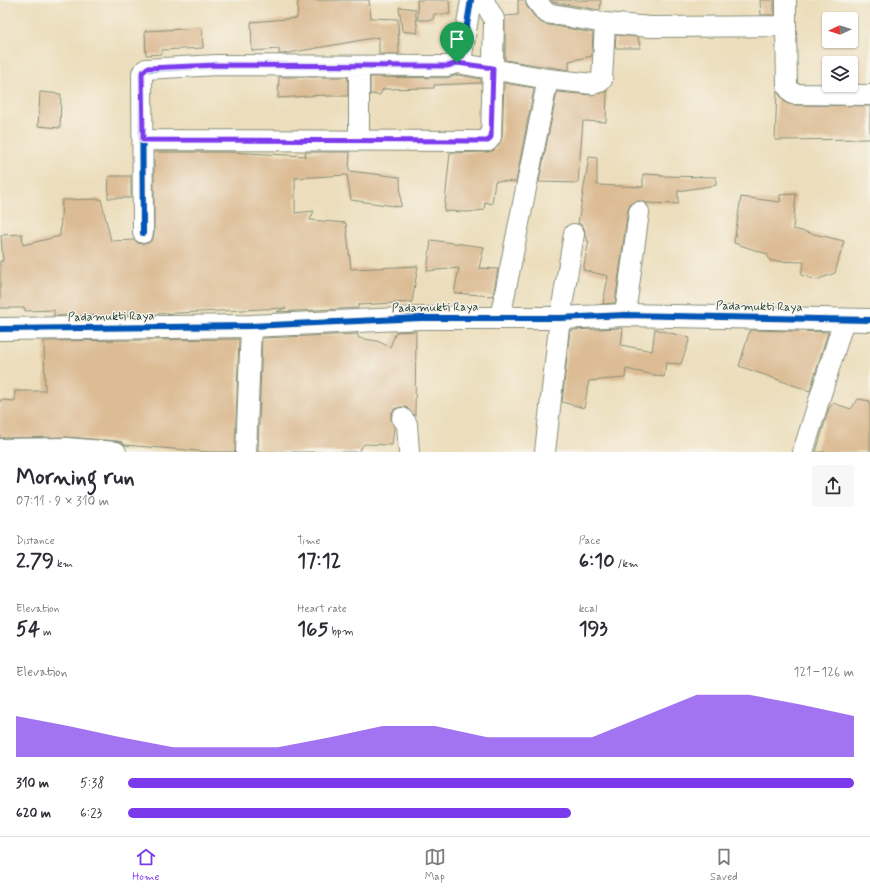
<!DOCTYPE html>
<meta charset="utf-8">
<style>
:root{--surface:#fff;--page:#f7f7f7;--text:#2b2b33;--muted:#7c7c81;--line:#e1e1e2;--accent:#7c3aed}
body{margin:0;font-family:Mynerve,sans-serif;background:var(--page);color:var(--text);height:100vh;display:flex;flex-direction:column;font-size:15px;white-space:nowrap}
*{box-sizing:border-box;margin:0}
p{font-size:13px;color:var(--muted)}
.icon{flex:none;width:22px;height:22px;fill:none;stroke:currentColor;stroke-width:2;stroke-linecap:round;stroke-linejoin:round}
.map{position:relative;height:452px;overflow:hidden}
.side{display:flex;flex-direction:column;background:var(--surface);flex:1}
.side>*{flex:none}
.needle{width:26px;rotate:266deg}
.tools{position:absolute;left:822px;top:12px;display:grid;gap:8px}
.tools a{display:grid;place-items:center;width:36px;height:36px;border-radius:4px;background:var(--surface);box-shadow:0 1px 3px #0004;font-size:20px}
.pin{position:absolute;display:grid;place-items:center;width:34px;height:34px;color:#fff;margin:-41px -17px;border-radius:50% 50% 50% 0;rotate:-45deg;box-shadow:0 0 4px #0007}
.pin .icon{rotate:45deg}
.round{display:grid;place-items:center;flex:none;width:42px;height:42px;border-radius:4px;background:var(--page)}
.headline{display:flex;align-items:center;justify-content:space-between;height:68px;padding:0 16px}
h1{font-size:22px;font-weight:800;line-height:30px}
.metrics{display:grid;grid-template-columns:repeat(3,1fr);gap:6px;height:68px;padding:4px 16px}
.metrics div{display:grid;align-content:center}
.metrics b{font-size:20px;font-weight:800}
.metrics small{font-size:11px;font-weight:400}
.metrics p{font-size:11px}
.chart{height:112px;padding:8px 16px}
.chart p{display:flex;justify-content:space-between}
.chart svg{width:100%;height:72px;margin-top:4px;fill:var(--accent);opacity:.7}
ul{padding:0 16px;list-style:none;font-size:13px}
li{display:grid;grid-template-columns:64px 48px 1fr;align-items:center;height:30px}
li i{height:10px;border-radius:5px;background:var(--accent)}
.dock{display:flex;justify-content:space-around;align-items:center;height:56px;border-top:1px solid var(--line);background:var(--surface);font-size:11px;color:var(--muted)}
.dock a{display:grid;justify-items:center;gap:2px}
.dock .active{color:var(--accent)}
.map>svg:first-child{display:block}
.building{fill:#dcbc94}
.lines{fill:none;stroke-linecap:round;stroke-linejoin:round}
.minor-casing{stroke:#868e78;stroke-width:22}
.tertiary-casing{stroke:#868e78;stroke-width:24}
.minor{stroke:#fff;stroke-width:20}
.tertiary{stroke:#fff;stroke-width:22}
.cycleway-casing{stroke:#f7f3e8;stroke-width:8}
.cycleway{stroke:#0057b8;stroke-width:6}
.route-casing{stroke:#fff;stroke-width:8}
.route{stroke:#7c3aed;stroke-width:5}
.labels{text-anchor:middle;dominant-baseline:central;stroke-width:3;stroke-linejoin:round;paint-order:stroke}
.street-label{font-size:12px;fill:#1f3d34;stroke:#f7f3e8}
</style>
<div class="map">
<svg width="870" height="452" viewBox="0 0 870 452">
<rect width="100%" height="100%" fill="#f7f3e8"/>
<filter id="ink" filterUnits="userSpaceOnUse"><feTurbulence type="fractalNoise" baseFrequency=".025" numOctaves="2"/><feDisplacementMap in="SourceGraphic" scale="8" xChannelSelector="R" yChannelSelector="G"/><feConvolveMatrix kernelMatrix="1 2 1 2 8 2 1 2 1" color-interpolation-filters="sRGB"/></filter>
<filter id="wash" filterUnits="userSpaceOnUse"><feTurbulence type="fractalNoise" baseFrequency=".012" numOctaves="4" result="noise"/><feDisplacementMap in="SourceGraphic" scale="16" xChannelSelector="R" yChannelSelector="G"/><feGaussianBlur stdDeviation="0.9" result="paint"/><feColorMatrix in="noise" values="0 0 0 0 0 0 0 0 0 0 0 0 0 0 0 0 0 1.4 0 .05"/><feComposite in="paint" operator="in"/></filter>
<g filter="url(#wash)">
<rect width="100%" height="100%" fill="#ecdebc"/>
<g id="blocks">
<path class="building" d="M298,0H369L371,18L398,19L399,54H379V37L283,54H279V49L252,51L251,22L297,18Z
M417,0H449L450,14H434L433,20H418Z
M518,0H525L527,7L537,20L544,24L593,33L592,56L569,61V70L505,60V16L518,15Z
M551,0H601L600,10L552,2Z
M760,0H774V15H761Z
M399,7L415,9L418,33L402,31Z
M202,28L203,48L162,50V54L146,55L145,31Z
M616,35L638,37L640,48H615Z
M458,75L481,79V83L434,85V88L383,89L380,95L370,94V77L447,78Z
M279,77H348V96H325V95L278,98Z
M504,83L534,88L516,182L495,181L492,204L485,202L484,210L468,212L444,211L450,153L488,152L493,151L500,143L502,137Z
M607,91L606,122L583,121L578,183L539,182L557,92L592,95Z
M777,91L784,101L788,104L793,105L870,106V139L775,140Z
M40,92L61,94L60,128L38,126Z
M154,152H228L306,156L305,152H350L349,171L400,177L401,207L351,200L347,175L295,178V213L314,211L310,220L346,223L351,269L418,266L412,302L358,305V308L276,312L286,308L134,315L54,316V310L25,311V308H0V261H3L1,235L22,234L23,245L60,236L62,200L101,199L111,241L135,240L138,243L143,244L148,243L153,239L154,233Z
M589,157L597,158V185L643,187V174L660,175V176L716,177V185L678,191V204L646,203L640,201L634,202L630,205L628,210L615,303L603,304L608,276L583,270L589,241H587L588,238L585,237V230L582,225L578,223Z
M109,176H131V198H108Z
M796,194L793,229L844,241L835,273L816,280L801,275L804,262L770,261L767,254L734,243L741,197L780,202V195Z
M431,240L484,247L479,268L498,269L493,296L454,293L459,268L427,271Z
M623,328L621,345L652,351L655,329L690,338L681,364L666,363L664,377L626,369L625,378L589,381L584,408L562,402L570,330Z
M750,330L828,332L810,391L739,366Z
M416,331L415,416L406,407H400L394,409L391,414V420L394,427L392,445L364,444L358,452H258L262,338L358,334V338L377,341L390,347L396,332Z
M239,339L235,452H209L125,445L122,442L117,441L67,437L0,438V400L15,401V391H45L44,341Z
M858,399L870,401V452H816L829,408L833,403L851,409Z"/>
</g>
</g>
<g filter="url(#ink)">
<use href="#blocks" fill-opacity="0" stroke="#868e78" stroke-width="1"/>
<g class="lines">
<g class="minor-casing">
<path id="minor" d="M536,0L546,13L605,23
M786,26V0
M457,63L548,79L593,84L600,82L602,80L605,23L651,27L786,26L787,86L793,94L870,95
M359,67V141
M143,140L488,141L491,137L494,22V19L485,3L484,0
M143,233L142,73L146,69L217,65L447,66L457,63L462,55L471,0
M625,315L639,212
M500,318L548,79
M402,418L407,424L409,452
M0,449L66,448L116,452
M246,452L251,326
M545,452L560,318L574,234
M803,452L844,320"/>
</g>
<g class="tertiary-casing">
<path id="tertiary" d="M0,329L251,326L421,318H560L625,315L870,320"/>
</g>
<use href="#minor" class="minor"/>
<use href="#tertiary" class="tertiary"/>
<g class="cycleway-casing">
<path id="cycleway" d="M143,233L142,73L146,69L217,65L447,66L457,63L462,55L471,0
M0,329L251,326L421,318H560L625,315L870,320"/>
</g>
<use href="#cycleway" class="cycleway"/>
</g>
</g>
<g class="lines" filter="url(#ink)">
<g class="route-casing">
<path id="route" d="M457,63L493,68L491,137L488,141L143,140L142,73L147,68L217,65L448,66Z"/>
</g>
<use href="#route" class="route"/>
</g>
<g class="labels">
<g class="street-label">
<text transform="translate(759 307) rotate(1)">Padamukti Raya</text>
<text transform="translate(435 308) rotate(-1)">Padamukti Raya</text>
<text transform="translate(111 317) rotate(-1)">Padamukti Raya</text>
</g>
</g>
</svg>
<div class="tools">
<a><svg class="needle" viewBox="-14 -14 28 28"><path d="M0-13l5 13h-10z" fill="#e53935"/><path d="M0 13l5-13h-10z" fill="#7c7c81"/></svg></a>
<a><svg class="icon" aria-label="layers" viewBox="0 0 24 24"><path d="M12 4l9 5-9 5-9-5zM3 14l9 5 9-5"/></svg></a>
</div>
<div class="pin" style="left:457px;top:63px;background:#1e9e55"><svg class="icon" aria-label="arrive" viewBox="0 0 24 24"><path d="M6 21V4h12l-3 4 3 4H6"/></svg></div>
</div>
<section class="side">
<div class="headline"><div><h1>Morning run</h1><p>07:11 · 9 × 310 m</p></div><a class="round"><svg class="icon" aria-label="share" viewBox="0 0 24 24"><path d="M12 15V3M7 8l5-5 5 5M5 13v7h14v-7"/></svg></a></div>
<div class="metrics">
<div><p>Distance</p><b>2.79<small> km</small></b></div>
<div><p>Time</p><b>17:12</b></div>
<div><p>Pace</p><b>6:10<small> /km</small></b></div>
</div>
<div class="metrics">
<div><p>Elevation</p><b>54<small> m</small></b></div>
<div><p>Heart rate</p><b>165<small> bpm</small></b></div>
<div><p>kcal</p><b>193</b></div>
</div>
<div class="chart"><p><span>Elevation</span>121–126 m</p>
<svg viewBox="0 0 160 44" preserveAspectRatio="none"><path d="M0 44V19L10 25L20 32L30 38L40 38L50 38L60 32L70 25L80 25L90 32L100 32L110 32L120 19L130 6L140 6L150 12L160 19V44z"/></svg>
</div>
<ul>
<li><b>310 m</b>5:38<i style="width:100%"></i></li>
<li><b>620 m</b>6:23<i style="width:61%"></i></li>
</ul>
</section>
<nav class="dock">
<a class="active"><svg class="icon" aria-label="home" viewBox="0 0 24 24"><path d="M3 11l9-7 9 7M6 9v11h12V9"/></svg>Home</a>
<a><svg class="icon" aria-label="map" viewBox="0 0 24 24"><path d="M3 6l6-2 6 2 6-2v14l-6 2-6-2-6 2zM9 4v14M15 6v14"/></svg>Map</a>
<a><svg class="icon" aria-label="saved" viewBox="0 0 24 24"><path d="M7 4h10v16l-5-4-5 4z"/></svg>Saved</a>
</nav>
